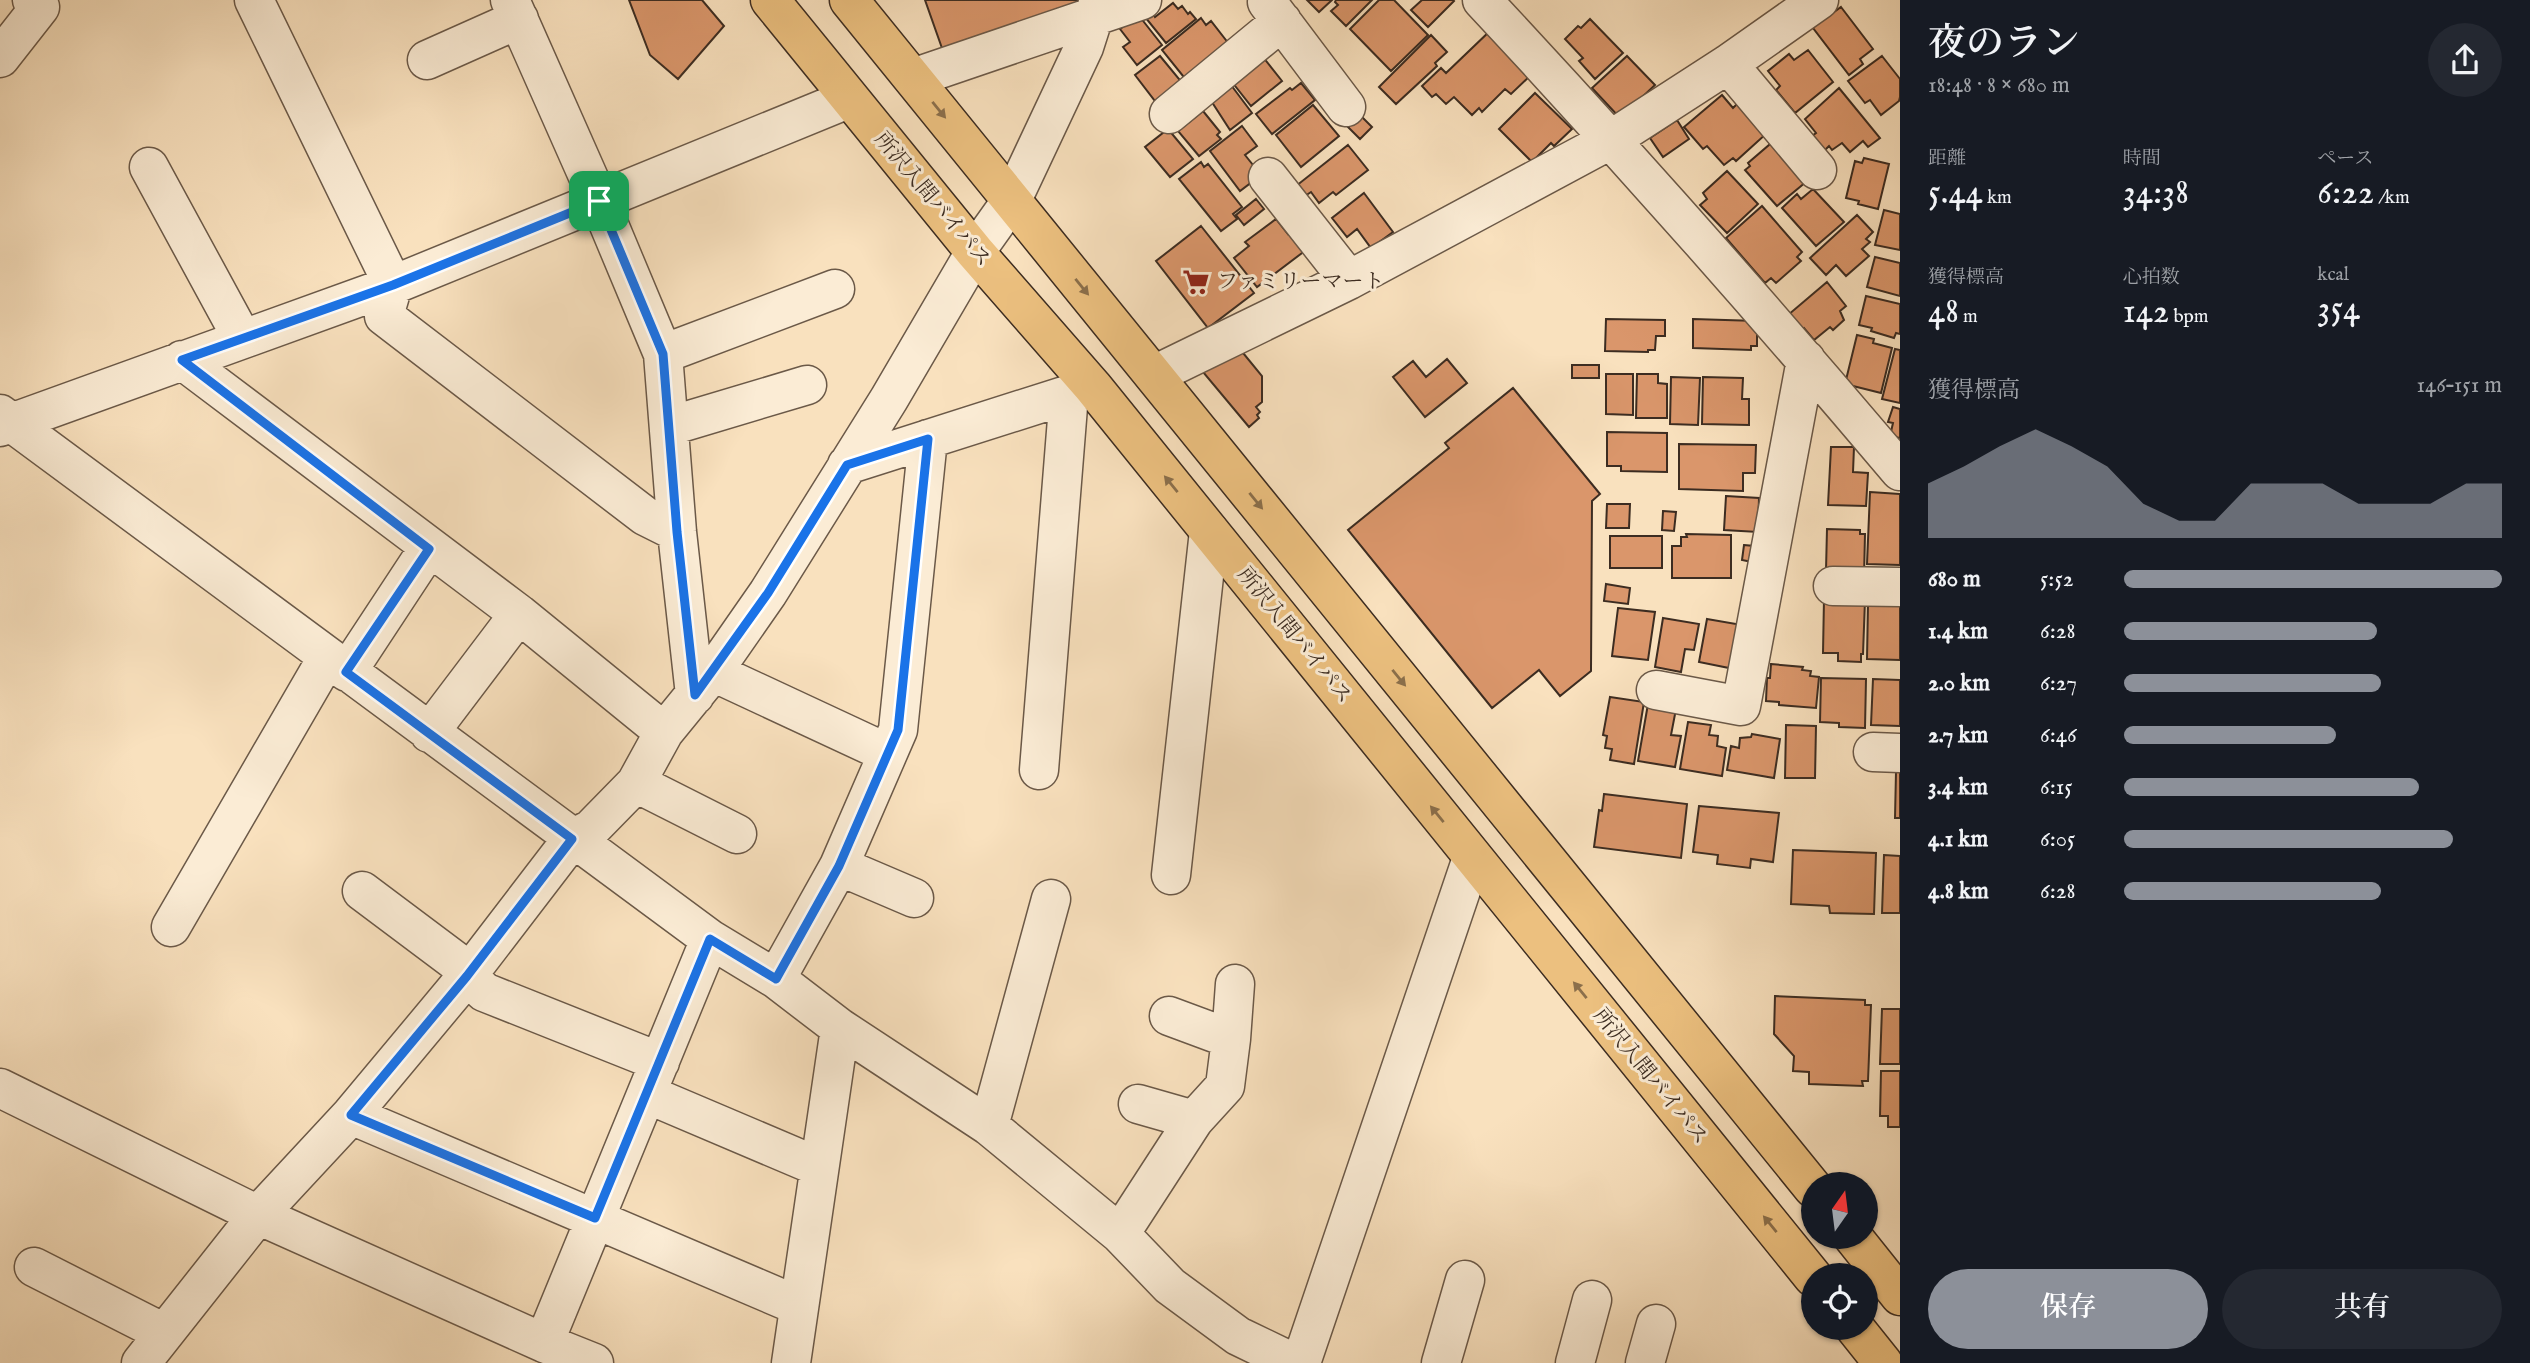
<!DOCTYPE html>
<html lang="ja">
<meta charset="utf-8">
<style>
:root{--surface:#171b24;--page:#242831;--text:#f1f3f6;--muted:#9ea1a6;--accent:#8c9099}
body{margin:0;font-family:"IM FELL English","Noto Serif JP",serif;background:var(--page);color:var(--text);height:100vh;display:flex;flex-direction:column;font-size:26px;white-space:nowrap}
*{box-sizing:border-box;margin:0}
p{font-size:23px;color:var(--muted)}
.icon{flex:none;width:38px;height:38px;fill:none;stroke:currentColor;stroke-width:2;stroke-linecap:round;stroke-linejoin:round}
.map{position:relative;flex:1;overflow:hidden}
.sheet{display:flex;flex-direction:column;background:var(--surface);width:630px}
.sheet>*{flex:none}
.needle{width:46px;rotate:14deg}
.tools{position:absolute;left:1801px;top:1172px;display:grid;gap:14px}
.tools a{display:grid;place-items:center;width:77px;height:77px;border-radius:50%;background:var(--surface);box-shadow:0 2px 5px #0004;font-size:35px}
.pin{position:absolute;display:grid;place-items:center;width:60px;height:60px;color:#fff;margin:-30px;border-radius:14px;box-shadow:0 4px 10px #0006}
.round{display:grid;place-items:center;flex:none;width:74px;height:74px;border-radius:37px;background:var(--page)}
.overview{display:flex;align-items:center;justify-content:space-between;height:119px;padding:0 28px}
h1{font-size:38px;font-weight:600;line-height:52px}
.stats{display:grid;grid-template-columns:repeat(3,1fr);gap:10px;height:119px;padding:7px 28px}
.stats div{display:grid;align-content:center}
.stats b{font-size:35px;font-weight:600}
.stats small{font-size:19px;font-weight:400}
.stats p{font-size:19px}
.chart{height:196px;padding:14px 28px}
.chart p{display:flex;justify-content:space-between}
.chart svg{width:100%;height:126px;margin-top:7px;fill:var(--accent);opacity:.7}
.action{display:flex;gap:14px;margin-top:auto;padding:14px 28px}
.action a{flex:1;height:80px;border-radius:42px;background:var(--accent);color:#fff;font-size:28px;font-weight:600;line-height:80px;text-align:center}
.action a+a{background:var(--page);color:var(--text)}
ul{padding:0 28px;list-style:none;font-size:23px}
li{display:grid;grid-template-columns:112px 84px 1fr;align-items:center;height:52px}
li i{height:18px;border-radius:9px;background:var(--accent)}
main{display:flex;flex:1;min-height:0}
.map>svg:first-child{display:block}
.building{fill:#da966b;stroke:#3c2c21;stroke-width:2}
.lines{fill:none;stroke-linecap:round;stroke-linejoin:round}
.minor-casing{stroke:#6b5948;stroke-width:41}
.highway-casing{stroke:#3c2c21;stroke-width:41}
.minor{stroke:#fbecd5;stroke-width:38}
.highway{stroke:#ecc07f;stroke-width:38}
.oneway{fill:#8b6f4b}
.route-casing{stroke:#fff;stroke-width:14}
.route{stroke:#1a73e8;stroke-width:9}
.labels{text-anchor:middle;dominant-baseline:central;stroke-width:6;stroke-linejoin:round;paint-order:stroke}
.street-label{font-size:21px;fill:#3c2c21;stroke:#fbecd5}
.poi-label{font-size:21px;fill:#3c2c21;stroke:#fbecd5;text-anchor:start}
</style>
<main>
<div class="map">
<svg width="1900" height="1363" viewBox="0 0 1900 1363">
<rect width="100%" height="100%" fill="#f9e1be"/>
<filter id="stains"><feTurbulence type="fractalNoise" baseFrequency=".00286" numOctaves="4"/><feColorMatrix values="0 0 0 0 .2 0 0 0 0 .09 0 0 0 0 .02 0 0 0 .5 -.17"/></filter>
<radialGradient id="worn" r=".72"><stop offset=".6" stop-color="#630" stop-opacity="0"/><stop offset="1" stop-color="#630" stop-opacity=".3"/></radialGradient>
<path class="building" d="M629,0H702L724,26L678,79L650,55Z
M925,0H1080L1081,1L943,51Z
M1307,0H1332L1319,12Z
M1336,0H1372L1346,26L1331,11L1338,5L1335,2Z
M1379,0H1394L1428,35L1391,71L1350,29Z
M1422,0H1453L1454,1L1428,27L1411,10Z
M1173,3L1178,9L1182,6L1188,14L1190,12L1196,19L1166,43L1145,17L1152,12L1155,17Z
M1841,7L1873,49L1860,59L1863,64L1849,75L1810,24L1823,20Z
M1140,17L1162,45L1137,65L1123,47L1130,42L1120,29L1134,19Z
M1201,18L1206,25L1211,21L1229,44L1187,81L1162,50Z
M1590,19L1623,53L1595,79L1579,61L1583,58L1565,39L1578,26L1581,28Z
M1492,29L1534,72L1511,94L1505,89L1482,112L1479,108L1472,115L1454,97L1446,104L1436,94L1432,97L1422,86L1441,68L1446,73Z
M1431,35L1447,52L1435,63L1437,66L1396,104L1379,87Z
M1808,50L1833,82L1795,113L1776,90L1780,86L1768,71L1789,54L1794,60Z
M1160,56L1184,85L1166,93L1155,101L1135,75Z
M1627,56L1655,85L1620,118L1592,88Z
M1882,56L1900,79V97L1899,101L1881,115L1870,100L1865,103L1848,81Z
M1263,57L1282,81L1251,106L1232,82Z
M1228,81L1252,113L1230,130L1208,96Z
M1301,83L1315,100L1272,134L1256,114L1290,88L1292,90Z
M1839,88L1880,138L1868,147L1863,141L1850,152L1842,143L1832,150L1829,146L1824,151L1812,136L1816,133L1805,119Z
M1535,93L1572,129L1554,146L1551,143L1532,162L1499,129Z
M1722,95L1733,108L1740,101L1767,133L1736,161L1733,158L1724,165L1707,146L1703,149L1684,127Z
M1313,105L1339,136L1301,167L1276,135Z
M1354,109L1372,127L1360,139L1342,121Z
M1203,111L1220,132L1217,135L1221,139L1199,156L1178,131Z
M1677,120L1689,139L1663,157L1650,138Z
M1242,126L1257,146L1245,155L1261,175L1240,191L1210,151Z
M1168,129L1193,159L1170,177L1145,147Z
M1776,139L1812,177L1777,206L1745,170L1750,166L1748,163Z
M1348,145L1368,170L1336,195L1333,192L1319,203L1311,192L1305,196L1296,186Z
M1864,158L1889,164L1878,209L1858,204L1859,201L1846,198L1855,161L1862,163Z
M1201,162L1204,167L1208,164L1242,207L1233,214L1237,219L1221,231L1179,179Z
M1727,171L1758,204L1727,233L1700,205L1707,199L1703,193Z
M1813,189L1844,222L1816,246L1782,208L1797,194L1801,199Z
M1364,193L1393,232L1371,248L1357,229L1347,237L1332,218Z
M1256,199L1264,209L1244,225L1236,215Z
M1762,206L1802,252L1797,257L1801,261L1776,283L1771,278L1765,283L1726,238Z
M1884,210L1900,214V250L1875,245Z
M1857,215L1873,232L1866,239L1870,242L1862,249L1869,256L1846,276L1836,265L1826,275L1810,258Z
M1276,219L1288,234L1292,231L1306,250L1257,287L1234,258L1249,246L1245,242Z
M1201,226L1254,293L1208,328L1156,261Z
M1875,257L1900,263V296L1867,287Z
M1827,282L1846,306L1840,311L1844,320L1833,330L1830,327L1814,340L1804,328L1801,330L1788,315Z
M1866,296L1900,304V334L1896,333L1894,338L1871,331L1872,328L1859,325Z
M1606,319L1665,320V336H1656L1655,350H1648V352L1605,351Z
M1693,319L1757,321V346H1751V350L1693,348Z
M1857,335L1874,339L1873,343L1892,348L1881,393L1845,384Z
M1239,348L1262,376V402L1256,407L1260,412L1257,415L1259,418L1249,427L1203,372Z
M1895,349L1900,350V403L1882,399Z
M1447,359L1467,383L1425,417L1393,377L1413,361L1426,377Z
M1572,365H1599V378H1572Z
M1606,374H1633V415L1606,414Z
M1637,374H1658V383L1667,384V418H1636Z
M1671,377L1700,378L1698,425L1670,424Z
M1703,377L1743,378L1742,399H1749V425L1702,424Z
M1513,388L1600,494L1592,501L1591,671L1560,696L1539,670L1492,708L1348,530L1449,448L1445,443Z
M1893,407L1900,409V438L1890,436L1893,423L1888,422Z
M1607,432L1667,433V472L1621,471V466H1607Z
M1679,444L1756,445L1755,473H1743V491L1679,489Z
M1831,447H1854L1853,472L1868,473L1866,506L1828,505Z
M1870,492L1900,494V565L1867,564Z
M1726,496L1759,498L1758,532L1724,530Z
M1607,504H1630L1629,528H1606Z
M1663,511L1676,512L1674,531L1662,530Z
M1827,529L1860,530V534H1865L1864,576L1826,570Z
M1686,534L1731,535V578H1672V546H1681V537H1687Z
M1610,536H1662V568H1610Z
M1744,545L1754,546L1752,562L1742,560Z
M1606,584L1630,588L1628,604L1604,601Z
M1824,599L1865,600L1863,654H1861V662L1838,661V653H1823Z
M1868,604H1900V660L1867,659Z
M1618,608L1655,612L1648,660L1612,656Z
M1663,618L1699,624L1694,650L1685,649L1681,672L1655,667Z
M1707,619L1742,625L1734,669L1699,662Z
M1771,664L1803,667L1802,670L1811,671L1810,676L1819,677L1816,708L1779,705V702L1766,701L1767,678H1770Z
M1821,678L1866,679L1865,728L1839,727V723L1820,722Z
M1873,679L1900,680V726L1871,725Z
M1610,697L1644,702L1634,764L1610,760L1612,749L1605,748L1607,736L1603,735Z
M1648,704L1676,709L1671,735L1681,736L1675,767L1638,761Z
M1688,722L1711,725L1709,735L1718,736L1717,746L1726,748L1722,776L1680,769Z
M1786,725L1816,726L1815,778H1785Z
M1752,734L1780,739L1774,778L1727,770L1731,746L1739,748L1740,738L1751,737Z
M1896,772H1900V818H1895Z
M1604,794L1687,804L1681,858L1594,847L1599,810L1602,811Z
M1699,806L1779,813L1773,862L1751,859L1750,868L1717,864L1718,855L1693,852Z
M1793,850L1876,853L1874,914L1830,913L1829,906L1791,904Z
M1884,855L1900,856V913H1882Z
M1775,996L1865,1000V1005H1871L1868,1081H1862L1863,1086L1809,1084V1072L1793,1071L1794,1056L1774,1034Z
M1882,1009H1900V1064H1880Z
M1881,1071H1900V1127H1888V1116H1880Z"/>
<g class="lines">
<g class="minor-casing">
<path id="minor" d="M254,0L393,285L384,316L645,516L677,532
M510,0L599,201L663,354L677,532L695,695
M1482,0C1625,153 1764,310 1900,471
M1267,2L1346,107
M0,58L40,7L32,0
M427,60L519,19
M1728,64L1817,170
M913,78L1142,0
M1169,114L1282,21
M149,167L242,338
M1268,177L1349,280
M663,354L835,289
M182,360L519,614L664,732
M1154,375L1349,280L1612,139L1728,64L1819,0
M0,414L710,939L776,979L840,1028L989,1126L1120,1234L1170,1286L1238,1336L1294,1363
M670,426L807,385
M0,427L393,285L848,99
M847,465L1092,387
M1833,586L1900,587
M347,672L428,549
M713,672L887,753
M1656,690L1741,706L1806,360
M429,733L519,614
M1873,752L1900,753
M1039,770L1069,394
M636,783L737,834
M839,866L914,898
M1171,875L1209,531
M362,891L454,960L484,992L660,1062
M171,927L327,658
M776,979L839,866L898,730L928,439
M1169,1016L1231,1039
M0,1088L258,1215L544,1343L594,1363
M647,1094L819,1167
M1138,1104L1194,1120
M351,1115L799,1306
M989,1126L1051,899
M1120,1234L1194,1120L1225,1086L1231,1039L1235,984
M34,1267L164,1333
M544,1343L710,939
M141,1363L258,1215L351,1115L467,976L572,839L591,829L636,783L664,732L713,672L768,593L889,399L975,252L1012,200L1084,47L1099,0
M791,1363L840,1028
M1301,1363L1472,858
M1441,1363L1465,1280
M1575,1363L1592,1300
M1645,1363L1656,1324"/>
</g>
<g class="highway-casing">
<path id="highway" d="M770,0L975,252L1093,387L1813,1277
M849,0L1813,1188
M1853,1237L1900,1296
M1855,1328L1883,1363"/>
</g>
<use href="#minor" class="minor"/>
<use href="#highway" class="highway"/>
</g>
<defs><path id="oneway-solid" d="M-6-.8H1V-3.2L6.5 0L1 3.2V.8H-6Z" transform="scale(1.75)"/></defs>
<g class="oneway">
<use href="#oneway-solid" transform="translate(939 110) rotate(51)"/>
<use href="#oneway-solid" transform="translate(1082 287) rotate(51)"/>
<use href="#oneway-solid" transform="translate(1171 484) rotate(-129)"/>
<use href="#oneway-solid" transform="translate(1256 501) rotate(51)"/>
<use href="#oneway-solid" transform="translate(1399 678) rotate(51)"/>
<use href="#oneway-solid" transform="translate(1437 814) rotate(-129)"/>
<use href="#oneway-solid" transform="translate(1580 990) rotate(-129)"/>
<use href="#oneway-solid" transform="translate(1770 1224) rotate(-129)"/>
</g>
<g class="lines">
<g class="route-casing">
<path id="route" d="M599,201L663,354L677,532L695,695L768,593L847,465L928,439L898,730L839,866L776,979L710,939L595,1218L351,1115L467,976L572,839L346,672L429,549L182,360L393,285Z"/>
</g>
<use href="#route" class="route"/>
</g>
<defs>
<g id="supermarket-bare" transform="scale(2.1)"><path d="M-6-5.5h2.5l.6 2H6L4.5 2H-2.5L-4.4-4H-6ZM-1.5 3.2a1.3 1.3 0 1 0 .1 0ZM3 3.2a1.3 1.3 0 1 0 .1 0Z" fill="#8f2418" stroke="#fbecd5" stroke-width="2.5" paint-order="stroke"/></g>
</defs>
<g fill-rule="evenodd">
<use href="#supermarket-bare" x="1196" y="282"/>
</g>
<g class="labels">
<g class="street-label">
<text transform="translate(932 200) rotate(50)">所沢入間バイパス</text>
<text transform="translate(1294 636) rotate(51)">所沢入間バイパス</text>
<text transform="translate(1650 1077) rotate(51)">所沢入間バイパス</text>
</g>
<g class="poi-label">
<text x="1217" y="282">ファミリーマート</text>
</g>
</g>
<rect width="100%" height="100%" filter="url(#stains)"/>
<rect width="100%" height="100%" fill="url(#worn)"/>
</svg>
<div class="tools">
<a><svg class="needle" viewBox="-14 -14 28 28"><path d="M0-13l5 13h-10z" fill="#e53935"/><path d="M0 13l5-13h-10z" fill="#9ea1a6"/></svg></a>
<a><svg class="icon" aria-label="locate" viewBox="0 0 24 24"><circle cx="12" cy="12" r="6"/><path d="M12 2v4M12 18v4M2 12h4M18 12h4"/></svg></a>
</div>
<div class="pin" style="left:599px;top:201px;background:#1e9e55"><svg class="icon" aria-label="arrive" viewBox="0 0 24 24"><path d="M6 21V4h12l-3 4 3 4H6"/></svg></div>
</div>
<section class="sheet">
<div class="overview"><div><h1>夜のラン</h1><p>18:48 · 8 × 680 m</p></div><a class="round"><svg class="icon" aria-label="share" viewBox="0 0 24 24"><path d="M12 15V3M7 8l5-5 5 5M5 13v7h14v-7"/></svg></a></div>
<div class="stats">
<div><p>距離</p><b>5.44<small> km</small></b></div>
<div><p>時間</p><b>34:38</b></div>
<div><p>ペース</p><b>6:22<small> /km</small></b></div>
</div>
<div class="stats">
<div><p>獲得標高</p><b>48<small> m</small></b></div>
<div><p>心拍数</p><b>142<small> bpm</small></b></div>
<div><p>kcal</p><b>354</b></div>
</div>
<div class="chart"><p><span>獲得標高</span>146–151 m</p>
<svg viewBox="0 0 160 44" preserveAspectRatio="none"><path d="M0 44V25L10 19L20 12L30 6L40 12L50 19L60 32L70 38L80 38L90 25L100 25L110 25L120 32L130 32L140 32L150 25L160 25V44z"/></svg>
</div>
<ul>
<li><b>680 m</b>5:52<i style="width:100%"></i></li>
<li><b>1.4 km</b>6:28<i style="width:67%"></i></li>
<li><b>2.0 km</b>6:27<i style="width:68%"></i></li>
<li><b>2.7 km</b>6:46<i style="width:56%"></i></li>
<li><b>3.4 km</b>6:15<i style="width:78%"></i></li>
<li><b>4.1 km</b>6:05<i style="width:87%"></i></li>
<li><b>4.8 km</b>6:28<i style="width:68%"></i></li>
</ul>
<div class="action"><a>保存</a><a>共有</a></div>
</section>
</main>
